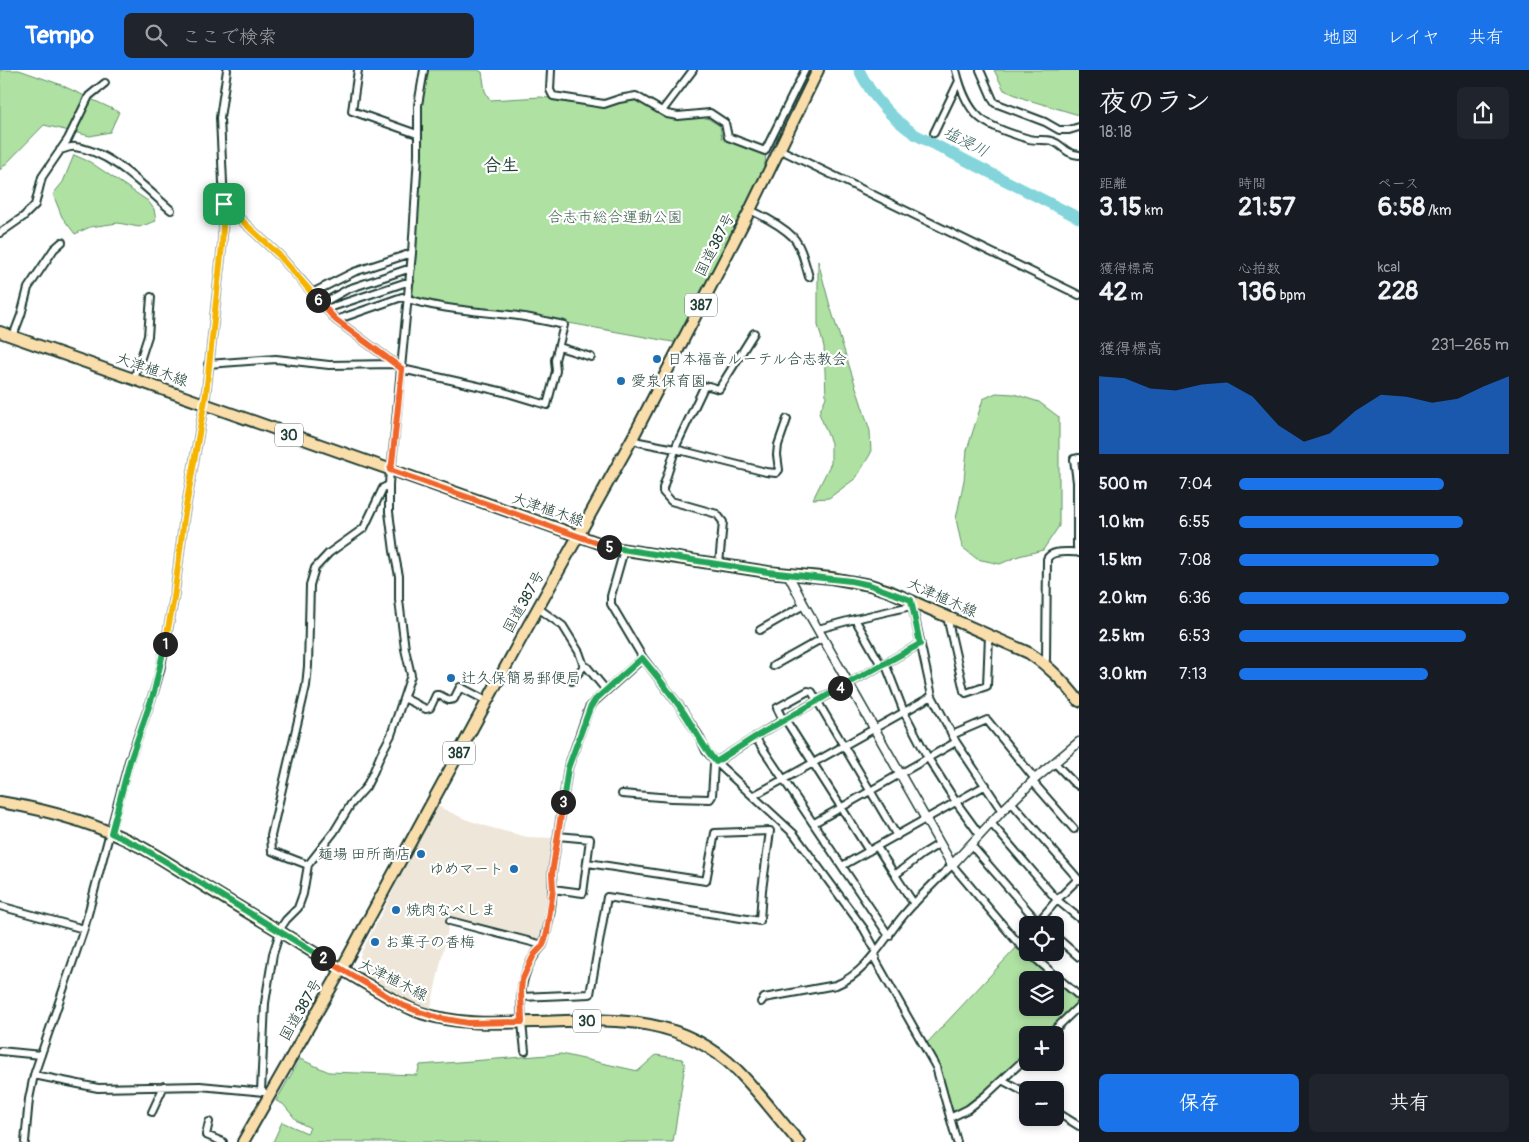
<!DOCTYPE html>
<html lang="ja">
<meta charset="utf-8">
<style>
:root{--surface:#171b24;--page:#20242c;--text:#f1f3f6;--muted:#9ea1a6;--accent:#1a73e8}
body{margin:0;font-family:Pangolin,"Klee One",sans-serif;background:var(--page);color:var(--text);height:100vh;display:flex;flex-direction:column;font-size:19px;white-space:nowrap}
*{box-sizing:border-box;margin:0}
p{font-size:16px;color:var(--muted)}
.icon{flex:none;width:28px;height:28px;fill:none;stroke:currentColor;stroke-width:2;stroke-linecap:round;stroke-linejoin:round}
.map{position:relative;flex:1;overflow:hidden}
.sheet{display:flex;flex-direction:column;background:var(--surface);width:450px}
.sheet>*{flex:none}
.controls{position:absolute;left:1019px;top:846px;display:grid;gap:10px}
.controls a{display:grid;place-items:center;width:45px;height:45px;border-radius:8px;background:var(--surface);box-shadow:0 2px 8px #0003;font-size:25px}
.pin{position:absolute;display:grid;place-items:center;width:42px;height:42px;color:#fff;margin:-21px;border-radius:10px;box-shadow:0 2px 8px #0006}
.km{position:absolute;width:25px;height:25px;margin:-12px;border-radius:50%;background:#222;color:#fff;font-size:14px;line-height:25px;text-align:center}
.round{display:grid;place-items:center;flex:none;width:52px;height:52px;border-radius:8px;background:var(--page)}
.head{display:flex;align-items:center;justify-content:space-between;height:85px;padding:0 20px}
h1{font-size:28px;font-weight:700;line-height:38px}
.stats{display:grid;grid-template-columns:repeat(3,1fr);gap:8px;height:85px;padding:5px 20px}
.stats div{display:grid;align-content:center}
.stats b{font-size:25px;font-weight:700}
.stats small{font-size:14px;font-weight:400}
.stats p{font-size:14px}
.chart{height:140px;padding:10px 20px}
.chart p{display:flex;justify-content:space-between}
.chart svg{width:100%;height:90px;margin-top:5px;fill:var(--accent);opacity:.7}
.primary-button{display:flex;gap:10px;margin-top:auto;padding:10px 20px}
.primary-button a{flex:1;height:58px;border-radius:8px;background:var(--accent);color:#fff;font-size:20px;font-weight:700;line-height:58px;text-align:center}
.primary-button a+a{background:var(--page);color:var(--text)}
ul{padding:0 20px;list-style:none;font-size:16px}
li{display:grid;grid-template-columns:80px 60px 1fr;align-items:center;height:38px}
li i{height:12px;border-radius:6px;background:var(--accent)}
header{display:flex;align-items:center;gap:30px;box-sizing:border-box;height:70px;padding:0 25px;background:var(--accent);color:#fff}
header strong{font-size:24px}
nav{display:flex;gap:28px;margin-inline-start:auto;font-size:18px}
.search{width:350px;height:45px;background:var(--page);display:flex;align-items:center;gap:12px;box-sizing:border-box;padding:0 18px;border-radius:8px;color:var(--muted);font-size:19px}
main{display:flex;flex:1;min-height:0}
.map>svg:first-child{display:block}
.built{fill:#eee7d9}
.green{fill:#aee1a2;stroke:#668f6b}
.lines{fill:none;stroke-linecap:round;stroke-linejoin:round}
.river{stroke:#83d5db;stroke-width:11}
.minor-casing{stroke:#1f3d34;stroke-width:10}
.tertiary-casing{stroke:#1f3d34;stroke-width:11}
.primary-casing{stroke:#1f3d34;stroke-width:14}
.trunk-casing{stroke:#1f3d34;stroke-width:14}
.minor{stroke:#fff;stroke-width:6}
.tertiary{stroke:#fff;stroke-width:8}
.primary{stroke:#f9deab;stroke-width:10}
.trunk{stroke:#f9deab;stroke-width:10}
.split-1-casing{stroke:#fff;stroke-width:10}
.split-2-casing{stroke:#fff;stroke-width:10}
.split-3-casing{stroke:#fff;stroke-width:10}
.split-4-casing{stroke:#fff;stroke-width:10}
.split-5-casing{stroke:#fff;stroke-width:10}
.split-6-casing{stroke:#fff;stroke-width:10}
.split-7-casing{stroke:#fff;stroke-width:10}
.split-1{stroke:#f5b400;stroke-width:6}
.split-2{stroke:#22a559;stroke-width:6}
.split-3{stroke:#f0652b;stroke-width:6}
.split-4{stroke:#22a559;stroke-width:6}
.split-5{stroke:#22a559;stroke-width:6}
.split-6{stroke:#f0652b;stroke-width:6}
.split-7{stroke:#f5b400;stroke-width:6}
.poi-dot{fill:#1f6fb2;stroke:#fff;stroke-width:2}
.labels{text-anchor:middle;dominant-baseline:central;stroke-width:4.5;stroke-linejoin:round;paint-order:stroke}
.shield{fill:#fff;stroke:#627771;stroke-width:1}
.shield-label{font-size:14px;font-weight:bold;fill:#1f3d34}
.park-label{font-size:15px;fill:#3c5e4a;stroke:#fff}
.street-label{font-size:15px;fill:#1f3d34;stroke:#fff}
.poi-label{font-size:15px;fill:#1f3d34;stroke:#fff;text-anchor:start}
.water-label{font-size:16px;font-style:italic;fill:#38635e;stroke:#fff}
.quarter-label{font-size:18px;font-weight:bold;fill:#1f3d34;stroke:#fff}
</style>
<header>
<strong>Tempo</strong>
<div class="search"><svg class="icon" aria-label="search" viewBox="0 0 24 24"><circle cx="10" cy="10" r="6"/><path d="M15 15l6 6"/></svg>ここで検索</div>
<nav><a>地図</a><a>レイヤ</a><a>共有</a></nav>
</header>
<main>
<div class="map">
<svg width="1079" height="1072" viewBox="0 0 1079 1072">
<rect width="100%" height="100%" fill="#fff"/>
<filter id="ink" filterUnits="userSpaceOnUse"><feTurbulence type="fractalNoise" baseFrequency=".02" numOctaves="2"/><feDisplacementMap in="SourceGraphic" scale="10" xChannelSelector="R" yChannelSelector="G"/><feConvolveMatrix kernelMatrix="1 2 1 2 8 2 1 2 1" color-interpolation-filters="sRGB"/></filter>
<g filter="url(#ink)">
<path class="built" d="M437,736L465,749L492,758L527,767L555,768L541,866L536,871L450,850L430,941L397,926L362,905L360,885L387,833L410,785Z"/>
<path class="green" d="M0,0H19L59,14L119,42L110,62L90,66L44,55L0,100Z
M426,0H478L482,2L485,21L490,30L541,27L604,36L636,28L665,46H704L720,56L722,68L766,83L765,95L678,273L514,243L456,237L411,229L420,85L421,34Z
M994,0H1079V45L1025,29L1004,20Z
M74,85L90,92L148,131L154,139L156,151L139,157L118,153L90,157L75,164L62,147L53,124L63,112Z
M818,191L830,236L870,361L871,383L856,408L829,428L813,429L831,393V373L819,343L826,327L824,277L818,255Z
M996,323L1014,324L1039,332L1059,347V456L1043,480L1019,486L1000,494L977,489L962,477L956,449L964,410L967,380L983,329Z
M1016,878L1053,910H1028V938H1055V911L1078,931V934L1045,965H1028L1027,982L984,1024L967,1037L955,1041L950,1039L926,974Z
M561,984L638,1001L656,985L682,989L685,995L673,1072H273L282,1052L307,1063L310,1058L297,1051L283,1034L276,1031L300,989L329,1002L417,1005L420,995Z"/>
<g class="lines">
<path class="river" d="M859,0C872,27 891,48 916,65L1079,148"/>
<g class="minor-casing">
<path id="minor" d="M358,0L352,41L417,64
M551,0L550,20L553,26L604,34L619,29L636,26L667,44L678,46L710,43L725,53L728,67L765,81L805,0
M956,0C960,16 966,36 980,48C991,57 1015,65 1029,69C1037,71 1045,69 1052,71C1064,75 1063,83 1079,85
M980,0L993,30L995,33L1045,52L1059,60H1069L1079,57
M662,41L693,0
M934,63L959,11
M779,79L1079,225
M60,80C65,79 70,76 75,77C111,81 145,118 171,140
M224,134L280,186L336,250L402,299L504,322L547,335L556,301L555,290L564,255C546,251 528,247 510,245C474,241 436,239 402,227L336,250
M750,140C763,146 782,156 793,167C802,177 805,194 809,207
M0,163L23,147L35,135L42,107L68,69L89,26L105,13
M312,223L354,202L412,183
M321,234L348,219L411,198
M326,239L410,211
M13,266L21,245L28,218L54,179L62,172
M559,277L591,287
M208,294L276,289L329,295L395,294
M134,309L148,266L151,227
M632,369L639,372L675,379L766,402L776,403L779,400L777,385L778,375L787,349
M1079,388L1074,389L1077,412V477L1079,483
M624,480L611,526V534L643,588L681,638L699,666L706,681L716,692L794,764L864,859L875,879L876,891L936,997L957,1072
M719,494L723,452L717,444L671,431L663,422V418L677,374L704,317L709,316L719,319L754,263
M911,530L932,626L956,672L1002,741
M538,538L563,556L579,582L584,596L587,597L606,620
M949,547L948,551L964,621L966,623L987,616L989,565
M818,559L855,549
M760,560L804,535
M885,593L904,642L932,626
M1045,594L1046,589L1047,489C1052,479 1069,483 1079,482
M881,595L855,549L911,536
M773,596L823,568
M572,611L584,596
M404,628L426,639L430,638L436,625H439L449,630L454,629L460,617L487,631
M783,650L777,638L808,621L812,622L897,766
M952,665L987,650L1035,709
M755,667L889,866
M956,672L928,688L956,732L980,765
M1055,693L1073,712L1079,716
M1033,712L1074,759
M622,724L672,728L710,729L712,726L714,694L716,692L783,650L920,574
M753,726L813,693L785,649
M1011,732L1079,810
M814,753C852,731 890,710 928,688L904,642L813,693L869,781
M971,775L1038,852L1057,830L991,753
M877,777L895,805
M308,795L272,781L271,766L306,616L308,596L310,515L315,498L329,483L364,458L383,418L389,415
M842,796L986,715
M1078,809L1057,830L1079,848
M553,819L583,823L590,769L558,766
M914,834L895,805L921,785L939,774
M0,836L84,859
M450,851L543,875C550,852 554,827 552,804L568,698L589,638L595,631L643,588
M1035,855L1038,852L1042,855
M1055,866L1079,887
M1018,873L1028,863
M1028,882L1079,926
M521,927L590,924L607,827L760,851L762,820L770,761L715,763L706,811L588,793
M761,932L764,928L836,915C868,902 882,871 903,846C918,828 935,812 952,795L1018,873L1028,882
M1049,965L1079,936
M0,981L41,985
M525,981C521,941 513,907 543,875
M34,1005L98,1018L200,1016L264,1022
M1002,1010L1028,1024
M261,1022L265,933L273,884L282,856L286,850L298,838L303,824L308,795L334,762L351,734L366,717L373,703L381,684L391,665L411,605L405,579L399,530V506L394,481L389,442V415L390,399L392,393L412,183L418,85V35L424,0
M1055,1041L1079,1056
M152,1042L164,1016
M950,1048L968,1039L986,1025L1028,986
M209,1052L206,1065L223,1072
M25,1072L29,1029L34,1005L84,859L129,691L154,622L160,601L174,528L184,448L206,324L222,176L224,134L220,48L227,0"/>
</g>
<g class="tertiary-casing">
<path id="tertiary" d="M788,504L804,535L952,795L1002,741L1035,709L1079,672"/>
</g>
<g class="primary-casing">
<path id="primary" d="M0,262L613,478L768,502L831,508L870,515L889,521L1029,583C1050,597 1063,611 1079,631
M0,732C49,740 98,754 141,777C165,790 188,806 211,820C240,838 270,855 300,874C324,889 348,903 373,918C389,927 404,937 421,943C458,955 495,953 533,952C609,950 677,942 737,1000C759,1022 778,1048 799,1072"/>
</g>
<g class="trunk-casing">
<path id="trunk" d="M243,1072L341,900L523,565L632,369L750,140L818,0"/>
</g>
<use href="#minor" class="minor"/>
<use href="#tertiary" class="tertiary"/>
<use href="#primary" class="primary"/>
<use href="#trunk" class="trunk"/>
</g>
</g>
<g class="lines" filter="url(#ink)">
<g class="split-1-casing">
<path id="split-1" d="M165,574L174,528L184,448L206,324L222,176L224,134"/>
</g>
<g class="split-2-casing">
<path id="split-2" d="M165,574L154,622L130,691L111,763L141,777L163,790L323,888"/>
</g>
<g class="split-3-casing">
<path id="split-3" d="M323,888L402,935L420,942L439,948L468,953L522,952L521,921L522,910L526,901L534,885L543,875L547,863L553,819L552,804L563,732"/>
</g>
<g class="split-4-casing">
<path id="split-4" d="M563,732L568,698L590,638L595,630L642,588C656,605 670,622 682,640C694,657 702,676 716,692L755,667L840,618"/>
</g>
<g class="split-5-casing">
<path id="split-5" d="M609,477L768,502L851,511L870,515L911,530L920,574L840,618"/>
</g>
<g class="split-6-casing">
<path id="split-6" d="M318,230L336,250L402,299L392,393L390,400L609,477"/>
</g>
<g class="split-7-casing">
<path id="split-7" d="M224,134L280,186L318,230"/>
</g>
<use href="#split-1" class="split-1"/>
<use href="#split-2" class="split-2"/>
<use href="#split-3" class="split-3"/>
<use href="#split-4" class="split-4"/>
<use href="#split-5" class="split-5"/>
<use href="#split-6" class="split-6"/>
<use href="#split-7" class="split-7"/>
</g>
<g class="poi-dot">
<circle cx="657" cy="289" r="5"/>
<circle cx="621" cy="311" r="5"/>
<circle cx="451" cy="608" r="5"/>
<circle cx="421" cy="784" r="5"/>
<circle cx="514" cy="799" r="5"/>
<circle cx="396" cy="840" r="5"/>
<circle cx="375" cy="872" r="5"/>
</g>
<g class="labels">
<g class="shield">
<rect x="685" y="223.5" width="32" height="23" rx="4"/>
<rect x="275" y="353.5" width="28" height="23" rx="4"/>
<rect x="443" y="671.5" width="32" height="23" rx="4"/>
<rect x="573" y="939.5" width="28" height="23" rx="4"/>
</g>
<g class="shield-label">
<text x="701" y="235">387</text>
<text x="289" y="365">30</text>
<text x="459" y="683">387</text>
<text x="587" y="951">30</text>
</g>
<g class="park-label">
<text x="615" y="147">合志市総合運動公園</text>
</g>
<g class="street-label">
<text transform="translate(715 175) rotate(-63)">国道387号</text>
<text transform="translate(152 300) rotate(19)">大津植木線</text>
<text transform="translate(548 440) rotate(19)">大津植木線</text>
<text transform="translate(942 528) rotate(24)">大津植木線</text>
<text transform="translate(524 532) rotate(-61)">国道387号</text>
<text transform="translate(393 910) rotate(27)">大津植木線</text>
<text transform="translate(301 940) rotate(-60)">国道387号</text>
</g>
<g class="poi-label">
<text x="667" y="289">日本福音ルーテル合志教会</text>
<text x="631" y="311">愛泉保育園</text>
<text x="461" y="608">辻久保簡易郵便局</text>
<text x="411" y="784" text-anchor="end">麺場 田所商店</text>
<text x="504" y="799" text-anchor="end">ゆめマート</text>
<text x="406" y="840">焼肉なべしま</text>
<text x="385" y="872">お菓子の香梅</text>
</g>
<g class="water-label">
<text transform="translate(966 72) rotate(27)">塩浸川</text>
</g>
<g class="quarter-label">
<text x="501" y="95">合生</text>
</g>
</g>
</svg>
<div class="controls">
<a><svg class="icon" aria-label="locate" viewBox="0 0 24 24"><circle cx="12" cy="12" r="6"/><path d="M12 2v4M12 18v4M2 12h4M18 12h4"/></svg></a>
<a><svg class="icon" aria-label="layers" viewBox="0 0 24 24"><path d="M12 4l9 5-9 5-9-5zM3 14l9 5 9-5"/></svg></a>
<a>+</a>
<a>−</a>
</div>
<div class="pin" style="left:224px;top:134px;background:#1e9e55"><svg class="icon" aria-label="arrive" viewBox="0 0 24 24"><path d="M6 21V4h12l-3 4 3 4H6"/></svg></div>
<b class="km" style="left:165px;top:574px">1</b>
<b class="km" style="left:323px;top:888px">2</b>
<b class="km" style="left:563px;top:732px">3</b>
<b class="km" style="left:840px;top:618px">4</b>
<b class="km" style="left:609px;top:477px">5</b>
<b class="km" style="left:318px;top:230px">6</b>
</div>
<section class="sheet">
<div class="head"><div><h1>夜のラン</h1><p>18:18</p></div><a class="round"><svg class="icon" aria-label="share" viewBox="0 0 24 24"><path d="M12 15V3M7 8l5-5 5 5M5 13v7h14v-7"/></svg></a></div>
<div class="stats">
<div><p>距離</p><b>3.15<small> km</small></b></div>
<div><p>時間</p><b>21:57</b></div>
<div><p>ペース</p><b>6:58<small> /km</small></b></div>
</div>
<div class="stats">
<div><p>獲得標高</p><b>42<small> m</small></b></div>
<div><p>心拍数</p><b>136<small> bpm</small></b></div>
<div><p>kcal</p><b>228</b></div>
</div>
<div class="chart"><p><span>獲得標高</span>231–265 m</p>
<svg viewBox="0 0 160 44" preserveAspectRatio="none"><path d="M0 44V6L10 7L20 12L30 13L40 10L50 9L60 16L70 30L80 38L90 34L100 23L110 15L120 16L130 19L140 17L150 11L160 6V44z"/></svg>
</div>
<ul>
<li><b>500 m</b>7:04<i style="width:76%"></i></li>
<li><b>1.0 km</b>6:55<i style="width:83%"></i></li>
<li><b>1.5 km</b>7:08<i style="width:74%"></i></li>
<li><b>2.0 km</b>6:36<i style="width:100%"></i></li>
<li><b>2.5 km</b>6:53<i style="width:84%"></i></li>
<li><b>3.0 km</b>7:13<i style="width:70%"></i></li>
</ul>
<div class="primary-button"><a>保存</a><a>共有</a></div>
</section>
</main>
